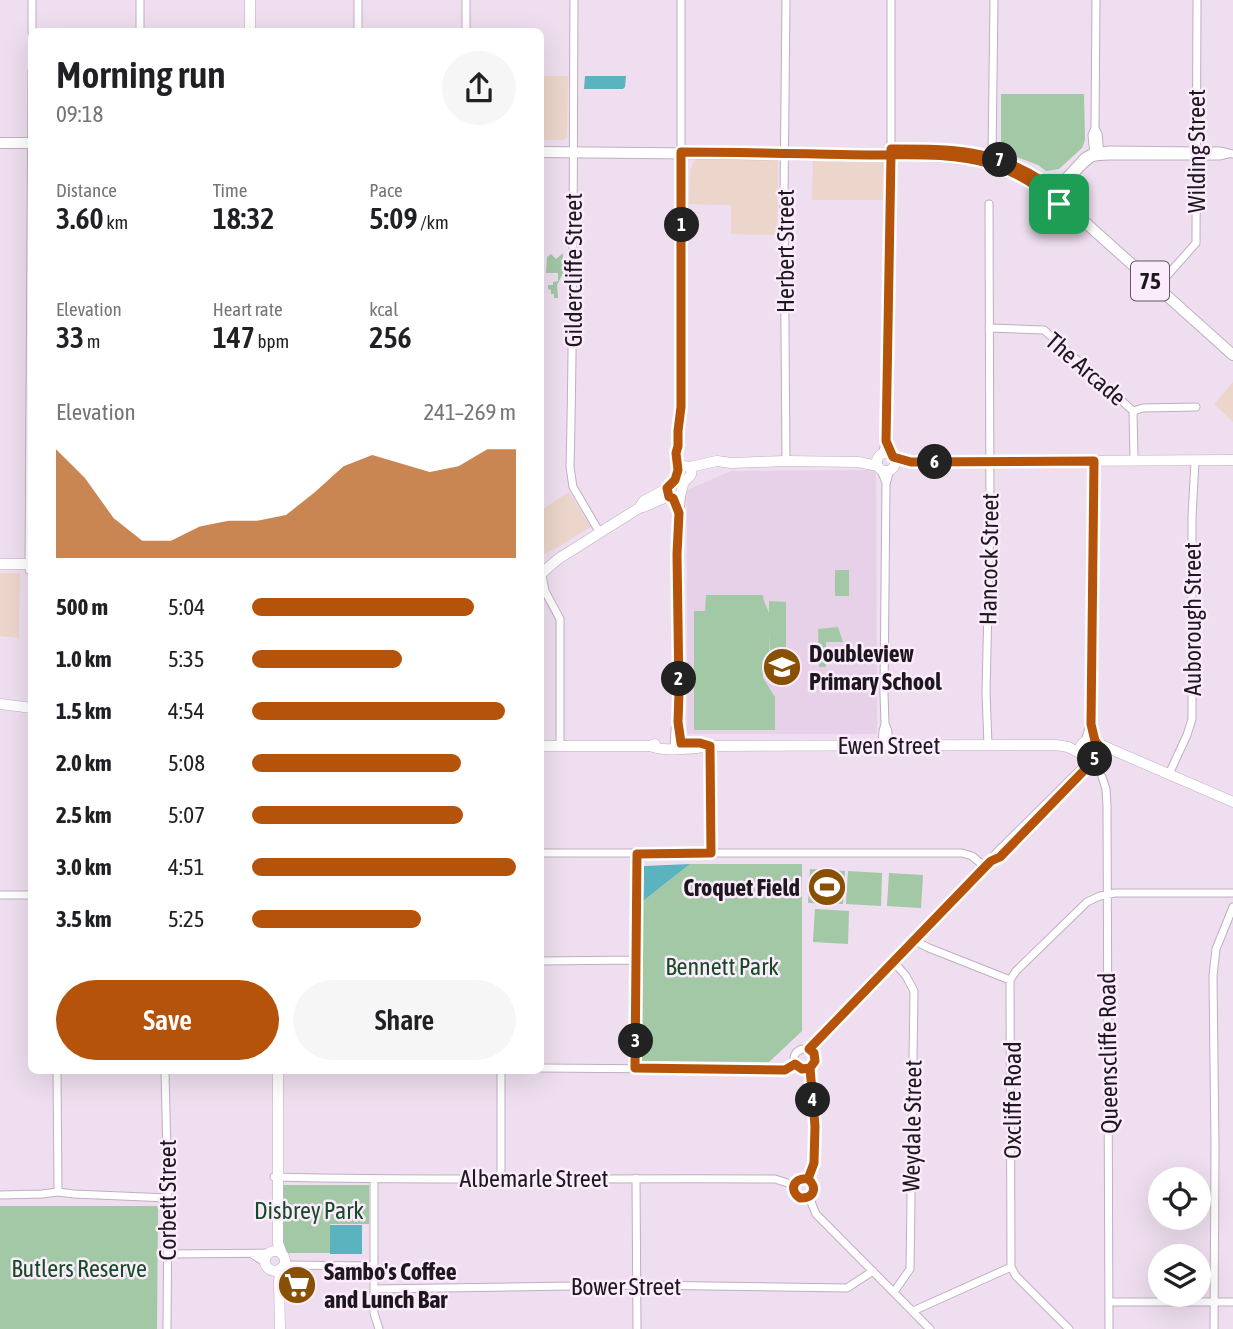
<!DOCTYPE html>
<meta charset="utf-8">
<style>
:root{--surface:#fff;--page:#f6f6f6;--text:#202124;--muted:#757577;--accent:#b45309}
body{margin:0;font-family:"Asap Condensed",sans-serif;background:var(--page);color:var(--text);height:100vh;display:flex;flex-direction:column;font-size:26px;white-space:nowrap}
*{box-sizing:border-box;margin:0}
p{font-size:23px;color:var(--muted)}
.icon{flex:none;width:38px;height:38px;fill:none;stroke:currentColor;stroke-width:2;stroke-linecap:round;stroke-linejoin:round}
.map{position:relative;flex:1;overflow:hidden}
.panel{position:absolute;left:28px;top:28px;width:516px;height:1046px;display:flex;flex-direction:column;background:var(--surface);border-radius:10px;box-shadow:0 7px 28px #0002}
.panel>*{flex:none}
.buttons{position:absolute;left:1148px;top:1167px;display:grid;gap:14px}
.buttons a{display:grid;place-items:center;width:63px;height:63px;border-radius:50%;background:var(--surface);box-shadow:0 7px 28px #0002;font-size:35px}
.pin{position:absolute;display:grid;place-items:center;width:60px;height:60px;color:#fff;margin:-30px;border-radius:14px;box-shadow:0 4px 10px #0006}
.km{position:absolute;width:35px;height:35px;margin:-18px;border-radius:50%;background:#222;color:#fff;font-size:19px;line-height:35px;text-align:center}
.round{display:grid;place-items:center;flex:none;width:74px;height:74px;border-radius:37px;background:var(--page)}
.head{display:flex;align-items:center;justify-content:space-between;height:119px;padding:0 28px}
h1{font-size:38px;font-weight:600;line-height:52px}
.stats{display:grid;grid-template-columns:repeat(3,1fr);gap:10px;height:119px;padding:7px 28px}
.stats div{display:grid;align-content:center}
.stats b{font-size:30px;font-weight:600}
.stats small{font-size:19px;font-weight:400}
.stats p{font-size:19px}
.chart{height:196px;padding:14px 28px}
.chart p{display:flex;justify-content:space-between}
.chart svg{width:100%;height:126px;margin-top:7px;fill:var(--accent);opacity:.7}
.action{display:flex;gap:14px;margin-top:auto;padding:14px 28px}
.action a{flex:1;height:80px;border-radius:42px;background:var(--accent);color:#fff;font-size:28px;font-weight:600;line-height:80px;text-align:center}
.action a+a{background:var(--page);color:var(--text)}
ul{padding:0 28px;list-style:none;font-size:23px}
li{display:grid;grid-template-columns:112px 84px 1fr;align-items:center;height:52px}
li i{height:18px;border-radius:9px;background:var(--accent)}
.map>svg:first-child{display:block}
.commercial{fill:#ecd5ca}
.built{fill:#e6d1e8}
.green{fill:#a2c8a6}
.water{fill:#5bb3bf}
.lines{fill:none;stroke-linecap:round;stroke-linejoin:round}
.street-casing{stroke:#bfafc0;stroke-width:9}
.secondary-casing{stroke:#bfafc0;stroke-width:11}
.primary-casing{stroke:#bfafc0;stroke-width:12}
.street{stroke:#fff;stroke-width:7}
.secondary{stroke:#fff;stroke-width:10}
.primary{stroke:#fff;stroke-width:10}
.route-casing{stroke:#fff;stroke-width:14}
.route{stroke:#b45309;stroke-width:9}
.labels{text-anchor:middle;dominant-baseline:central;stroke-width:5;stroke-linejoin:round;paint-order:stroke}
.shield{fill:#fbebfc;stroke:#605761;stroke-width:2}
.shield-label{font-size:23px;font-weight:bold;fill:#1d171e}
.street-label{font-size:24px;fill:#1d171e;stroke:#fbebfc}
.poi-label{font-size:24px;font-weight:bold;fill:#1d171e;stroke:#fbebfc;text-anchor:start}
.park-label{font-size:24px;fill:#134c20;stroke:#fbebfc}
</style>
<div class="map">
<svg width="1233" height="1329" viewBox="0 0 1233 1329">
<rect width="100%" height="100%" fill="#eedeef"/>
<path class="commercial" d="M541,76H568L567,137L564,140H541Z
M698,159H778L777,235L731,234V205L689,204L690,170L694,161Z
M813,160L884,161L885,200H812Z
M1233,382V422L1214,404Z
M569,492L591,527L551,551L541,555V510Z
M0,573H20L19,638L0,636Z"/>
<path class="built" d="M876,470L877,734H687V490L731,471Z"/>
<path class="green" d="M1001,94H1084L1085,140L1082,148L1059,169L1046,171L1038,165L1006,153L1001,143Z
M563,253V273L557,285L558,298H554V294H551V290L548,289V285H553V282L558,281V273H546L547,257L551,254L556,259Z
M835,570H849V596H835Z
M706,595H763C763,601 767,607 769,613V601L786,602V661H775L770,663L769,630V664L763,672V678L775,697V730H694V611H705Z
M838,627L843,642H826V667H819L818,629Z
M690,864H802V1031L769,1062L642,1061L643,901Z
M810,869L845,871L843,904L808,903Z
M848,871L882,873L881,906L846,904Z
M889,873L923,875L921,908L887,906Z
M815,909L849,911L848,944L813,942Z
M283,1185H369V1224H330V1253H283Z
M0,1206H158L157,1329H0Z"/>
<path class="water" d="M585,76H626L625,87L623,89H584Z
M690,864L643,901L644,866Z
M330,1225H362V1254H330Z"/>
<g class="lines">
<g class="street-casing">
<path id="street" d="M574,0C573,156 574,311 570,467L573,487L600,533
M32,32V0
M140,32V0
M358,32V0
M466,32V0
M1095,128L1098,134L1100,154
M1094,156L1092,135L1095,128L1096,0
M992,157L994,0
M1052,192L1084,157L1093,152L1110,150L1196,151H1220L1233,154
M1057,196C1066,185 1080,165 1092,158C1097,156 1104,156 1109,156H1219L1228,154
M1157,287L1196,243L1197,0
M989,328L1044,330L1133,411L1134,459
M1133,411L1143,408L1196,407
M882,454L886,441L891,149V0
M786,461L784,198L786,0
M1094,461L1091,724L1095,741
M678,470C674,454 679,425 681,407V0
M881,470L886,483
M29,570L32,71
M542,575L545,591L560,619V746
M1085,741L1090,725
M882,745L883,731L885,724
M888,745V731L885,724L884,693L886,484L890,470
M988,745L986,692L990,517L989,204
M710,746L711,853
M681,748L678,722L679,692L677,536L682,493
M674,749L675,730L678,723
M1169,774L1187,735L1192,719V517L1195,461
M1102,777L1106,789L1107,806L1109,1329
M541,853H962L972,856L985,867
M992,861L996,853L1082,768L1084,759
M0,895H32
M913,940L929,948L1010,980
M541,961L636,960
M893,961L906,976L914,991L910,1269L894,1292
M794 1059a10 10 0 1 1 20 0a10 10 0 1 1-20 0Z
M809,1049L985,867L991,861L1000,857L1088,768L1094,760
M541,1068L785,1070L795,1064
M635,1068L637,854
M57,1071L58,1192
M165,1071L168,1198L167,1329
M501,1071V1178
M274,1177C441,1181 608,1178 775,1179L794,1185
M794 1188a10 10 0 1 1 20 0a10 10 0 1 1-20 0Z
M636,1178L637,1329
M374,1179V1313L379,1329
M808,1179L814,1163L815,1126L810,1068
M0,1195L42,1194L58,1192L74,1194L168,1198
M809,1197L816,1214L930,1329
M168,1254L269,1253
M252,1254L266,1263
M284,1265L373,1266
M374,1289L638,1285L847,1288L873,1271
M1109,1302H1233
M913,1311L1011,1267
M1069,1329L1016,1276L1011,1267L1010,980L1016,971L1087,902L1100,896L1115,893H1233
M1214,1329L1215,1147L1213,976L1216,949L1233,907"/>
</g>
<g class="secondary-casing">
<path id="secondary" d="M250,32V0
M877 462a9 9 0 1 1 18 0a9 9 0 1 1-18 0Z
M893,457L910,462L1233,460
M683,466L690,467C694,476 689,476 684,482C682,486 682,491 680,495L673,498L669,497L667,488L675,480L679,468Z
M690,467L717,461L731,463L786,461L858,462L878,466
M639,508L644,501L666,489
M0,564H32
M542,573L558,559L639,508C650,506 659,498 669,497
M0,704L32,708
M1080 750a10 10 0 1 1 20 0a10 10 0 1 1-20 0Z
M1099,744L1233,802
M541,746H650L655,744
M650,746C664,752 694,749 710,746L1056,745L1068,747L1080,753
M278,1071V1243L282,1254
M265 1261a10 10 0 1 1 20 0a10 10 0 1 1-20 0Z
M280,1329L279,1281L281,1268"/>
</g>
<g class="primary-casing">
<path id="primary" d="M0,143H32
M541,152L929,156C965,158 1000,162 1031,182C1044,190 1054,202 1068,207L1233,355
M1032,175C1046,184 1061,191 1068,207"/>
</g>
<use href="#street" class="street"/>
<use href="#secondary" class="secondary"/>
<use href="#primary" class="primary"/>
</g>
<g class="lines">
<g class="route-casing">
<path id="route" d="M1059,204C1039,186 1016,172 991,164C952,152 908,155 868,155C806,154 744,152 681,152V407L678,431V446L676,453L678,470L675,480L667,488L669,497L673,498L679,513L677,554L679,692L678,722L681,743H700L710,746L711,853L637,854L635,1068L785,1070L795,1064L802,1069L810,1068L815,1126L814,1163L808,1179C794,1177 788,1190 800,1198C814,1199 818,1187 808,1179L814,1163L815,1126L810,1068L815,1061L814,1053L809,1049L985,867L991,861L1000,857L1100,754V747L1095,741L1091,724L1094,461L911,462L893,457L886,441L891,155V149C948,149 992,148 1042,181C1053,188 1062,195 1068,207L1059,204"/>
</g>
<use href="#route" class="route"/>
</g>
<defs>
<g id="school-disc" transform="scale(2.0125)"><circle r="9.5" fill="#885102" stroke="#fbebfc"/><path d="M0-5L7-2L0 1L-7-2ZM-4 1L0 2.5L4 1V4Q0 6-4 4Z" fill="#fff"/></g>
<g id="stadium-disc" transform="scale(2.0125)"><circle r="9.5" fill="#885102" stroke="#fbebfc"/><path d="M0-5a6.5 5 0 1 0 0 10a6.5 5 0 1 0 0-10ZM-3.5-1.8h7v3.6h-7Z" fill="#fff"/></g>
<g id="supermarket-disc" transform="scale(2.0125)"><circle r="9.5" fill="#885102" stroke="#fbebfc"/><path d="M-6-5.5h2.5l.6 2H6L4.5 2H-2.5L-4.4-4H-6ZM-1.5 3.2a1.3 1.3 0 1 0 .1 0ZM3 3.2a1.3 1.3 0 1 0 .1 0Z" fill="#fff"/></g>
</defs>
<g fill-rule="evenodd">
<use href="#school-disc" x="782" y="667"/>
<use href="#stadium-disc" x="827" y="887"/>
<use href="#supermarket-disc" x="297" y="1285"/>
</g>
<g class="labels">
<rect class="shield" x="1131" y="261.5" width="38" height="39" rx="5"/>
<g class="shield-label">
<text x="1150" y="281">75</text>
</g>
<g class="street-label">
<text transform="translate(1196 151) rotate(-90)">Wilding Street</text>
<text transform="translate(785 251) rotate(-90)">Herbert Street</text>
<text transform="translate(573 270) rotate(-90)">Gildercliffe Street</text>
<text transform="translate(1086 369) rotate(41)">The Arcade</text>
<text transform="translate(989 559) rotate(-89)">Hancock Street</text>
<text transform="translate(1192 619) rotate(-90)">Auborough Street</text>
<text x="889" y="745">Ewen Street</text>
<text transform="translate(1108 1053) rotate(-91)">Queenscliffe Road</text>
<text transform="translate(1012 1100) rotate(-90)">Oxcliffe Road</text>
<text transform="translate(912 1126) rotate(-89)">Weydale Street</text>
<text x="534" y="1178">Albemarle Street</text>
<text transform="translate(167 1200) rotate(-90)">Corbett Street</text>
<text x="626" y="1286">Bower Street</text>
</g>
<g class="poi-label">
<text x="809" y="653">Doubleview<tspan x="809" dy="28">Primary School</tspan></text>
<text x="800" y="887" text-anchor="end">Croquet Field</text>
<text x="324" y="1271">Sambo's Coffee<tspan x="324" dy="28">and Lunch Bar</tspan></text>
</g>
<g class="park-label">
<text x="722" y="966">Bennett Park</text>
<text x="309" y="1210">Disbrey Park</text>
<text x="79" y="1268">Butlers Reserve</text>
</g>
</g>
</svg>
<div class="buttons">
<a><svg class="icon" aria-label="locate" viewBox="0 0 24 24"><circle cx="12" cy="12" r="6"/><path d="M12 2v4M12 18v4M2 12h4M18 12h4"/></svg></a>
<a><svg class="icon" aria-label="layers" viewBox="0 0 24 24"><path d="M12 4l9 5-9 5-9-5zM3 14l9 5 9-5"/></svg></a>
</div>
<div class="pin" style="left:1059px;top:204px;background:#1e9e55"><svg class="icon" aria-label="arrive" viewBox="0 0 24 24"><path d="M6 21V4h12l-3 4 3 4H6"/></svg></div>
<b class="km" style="left:682px;top:225px">1</b>
<b class="km" style="left:679px;top:679px">2</b>
<b class="km" style="left:636px;top:1041px">3</b>
<b class="km" style="left:813px;top:1100px">4</b>
<b class="km" style="left:1095px;top:759px">5</b>
<b class="km" style="left:935px;top:462px">6</b>
<b class="km" style="left:1000px;top:160px">7</b>
<section class="panel">
<div class="head"><div><h1>Morning run</h1><p>09:18</p></div><a class="round"><svg class="icon" aria-label="share" viewBox="0 0 24 24"><path d="M12 15V3M7 8l5-5 5 5M5 13v7h14v-7"/></svg></a></div>
<div class="stats">
<div><p>Distance</p><b>3.60<small> km</small></b></div>
<div><p>Time</p><b>18:32</b></div>
<div><p>Pace</p><b>5:09<small> /km</small></b></div>
</div>
<div class="stats">
<div><p>Elevation</p><b>33<small> m</small></b></div>
<div><p>Heart rate</p><b>147<small> bpm</small></b></div>
<div><p>kcal</p><b>256</b></div>
</div>
<div class="chart"><p><span>Elevation</span>241–269 m</p>
<svg viewBox="0 0 160 44" preserveAspectRatio="none"><path d="M0 44V6L10 16L20 30L30 38L40 38L50 33L60 31L70 31L80 29L90 21L100 12L110 8L120 11L130 14L140 12L150 6L160 6V44z"/></svg>
</div>
<ul>
<li><b>500 m</b>5:04<i style="width:84%"></i></li>
<li><b>1.0 km</b>5:35<i style="width:57%"></i></li>
<li><b>1.5 km</b>4:54<i style="width:96%"></i></li>
<li><b>2.0 km</b>5:08<i style="width:79%"></i></li>
<li><b>2.5 km</b>5:07<i style="width:80%"></i></li>
<li><b>3.0 km</b>4:51<i style="width:100%"></i></li>
<li><b>3.5 km</b>5:25<i style="width:64%"></i></li>
</ul>
<div class="action"><a>Save</a><a>Share</a></div>
</section>
</div>
